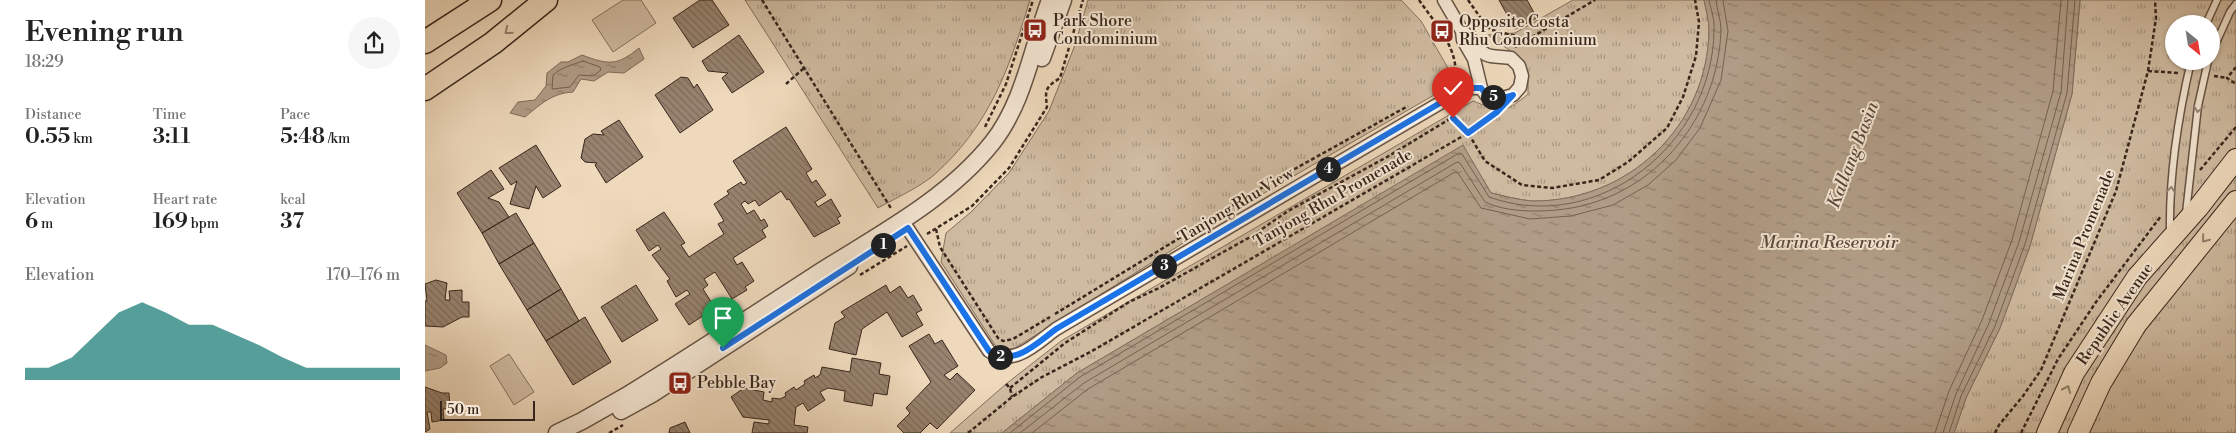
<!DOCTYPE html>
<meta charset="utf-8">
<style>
:root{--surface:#fff;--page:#f6f6f6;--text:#222;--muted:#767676;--accent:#0f766e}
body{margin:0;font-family:"Libre Bodoni",serif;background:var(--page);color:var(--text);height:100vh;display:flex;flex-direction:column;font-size:19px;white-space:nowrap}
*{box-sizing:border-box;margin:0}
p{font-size:16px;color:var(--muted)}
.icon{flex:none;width:28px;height:28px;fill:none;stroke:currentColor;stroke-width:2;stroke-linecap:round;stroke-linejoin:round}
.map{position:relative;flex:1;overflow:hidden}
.details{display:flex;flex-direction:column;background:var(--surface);width:425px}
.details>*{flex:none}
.needle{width:32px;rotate:150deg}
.buttons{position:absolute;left:1740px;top:15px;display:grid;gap:10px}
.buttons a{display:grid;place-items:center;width:55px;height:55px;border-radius:50%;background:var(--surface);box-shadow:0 1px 4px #0004;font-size:25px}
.scale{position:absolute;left:15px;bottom:12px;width:95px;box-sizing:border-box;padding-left:5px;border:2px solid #38261c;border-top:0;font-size:14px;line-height:18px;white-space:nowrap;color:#38261c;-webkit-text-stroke:4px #f4e6d3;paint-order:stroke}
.pin{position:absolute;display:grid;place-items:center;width:42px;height:42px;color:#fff;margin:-51px -21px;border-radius:50% 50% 50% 0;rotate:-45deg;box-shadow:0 0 5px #0007}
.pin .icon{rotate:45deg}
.km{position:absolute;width:25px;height:25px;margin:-12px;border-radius:50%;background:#222;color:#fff;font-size:14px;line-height:25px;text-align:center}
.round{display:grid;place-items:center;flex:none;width:52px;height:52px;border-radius:26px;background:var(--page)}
.overview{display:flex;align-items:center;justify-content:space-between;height:85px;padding:0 25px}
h1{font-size:28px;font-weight:600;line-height:38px}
.figures{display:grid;grid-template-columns:repeat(3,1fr);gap:8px;height:85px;padding:5px 25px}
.figures div{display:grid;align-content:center}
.figures b{font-size:21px;font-weight:600}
.figures small{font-size:14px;font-weight:400}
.figures p{font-size:14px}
.chart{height:140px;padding:10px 25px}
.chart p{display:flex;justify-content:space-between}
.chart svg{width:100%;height:90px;margin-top:5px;fill:var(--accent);opacity:.7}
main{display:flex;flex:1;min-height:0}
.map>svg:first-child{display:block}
.grass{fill:url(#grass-tufts);stroke:#84705e;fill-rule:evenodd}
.park{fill:#cfbba1;stroke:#84705e}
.water{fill:url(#water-ripples);stroke:#806d5c}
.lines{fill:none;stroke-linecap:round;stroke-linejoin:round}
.shore{stroke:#746151;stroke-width:1}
.building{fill:url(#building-back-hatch);stroke:#38261c}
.service-casing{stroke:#665344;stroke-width:9}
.minor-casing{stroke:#665344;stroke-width:15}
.tertiary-casing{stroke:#665344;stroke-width:19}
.primary-casing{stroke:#38261c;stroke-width:22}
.motorway-casing{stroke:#38261c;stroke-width:25}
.path{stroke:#38261c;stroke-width:2.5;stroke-dasharray:4 2.5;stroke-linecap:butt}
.service{stroke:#f4e6d3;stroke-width:6}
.minor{stroke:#f4e6d3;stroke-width:12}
.tertiary{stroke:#f4e6d3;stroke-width:16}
.primary{stroke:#eed9bc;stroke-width:20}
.motorway{stroke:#eed9bc;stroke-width:22}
.oneway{stroke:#93806c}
.oneway2{stroke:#968678}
.route-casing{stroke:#fff;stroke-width:10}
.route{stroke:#1a73e8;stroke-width:6}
.labels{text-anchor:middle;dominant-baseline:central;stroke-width:4;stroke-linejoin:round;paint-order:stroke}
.poi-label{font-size:16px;fill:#38261c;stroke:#f4e6d3;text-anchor:start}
.street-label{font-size:16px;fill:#38261c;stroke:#f4e6d3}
.water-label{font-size:18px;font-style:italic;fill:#5c493c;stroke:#f4e6d3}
</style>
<main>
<section class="details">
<div class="overview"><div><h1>Evening run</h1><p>18:29</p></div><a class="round"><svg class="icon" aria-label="share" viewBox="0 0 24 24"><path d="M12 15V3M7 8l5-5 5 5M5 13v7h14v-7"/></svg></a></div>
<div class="figures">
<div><p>Distance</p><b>0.55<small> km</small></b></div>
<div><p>Time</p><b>3:11</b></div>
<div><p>Pace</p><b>5:48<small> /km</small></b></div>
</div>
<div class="figures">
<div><p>Elevation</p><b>6<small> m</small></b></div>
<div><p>Heart rate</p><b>169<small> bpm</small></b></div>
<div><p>kcal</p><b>37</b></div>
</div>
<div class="chart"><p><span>Elevation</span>170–176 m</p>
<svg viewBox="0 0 160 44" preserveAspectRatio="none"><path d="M0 44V38L10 38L20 33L30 22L40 11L50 6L60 11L70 17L80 17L90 22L100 27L110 33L120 38L130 38L140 38L150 38L160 38V44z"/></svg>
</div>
</section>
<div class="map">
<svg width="1811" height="433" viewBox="0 0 1811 433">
<defs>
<pattern id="grass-tufts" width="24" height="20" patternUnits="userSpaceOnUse" patternTransform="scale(1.25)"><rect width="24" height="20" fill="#cfbba1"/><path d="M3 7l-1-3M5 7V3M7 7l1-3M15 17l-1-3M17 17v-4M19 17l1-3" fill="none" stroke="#a99882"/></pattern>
<pattern id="water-ripples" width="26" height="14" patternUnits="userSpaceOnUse" patternTransform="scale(1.25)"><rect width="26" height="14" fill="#b09c86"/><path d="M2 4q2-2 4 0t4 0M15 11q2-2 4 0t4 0" fill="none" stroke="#907f6d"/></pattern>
<pattern id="building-back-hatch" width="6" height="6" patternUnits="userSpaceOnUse" patternTransform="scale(1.25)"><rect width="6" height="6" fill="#97836f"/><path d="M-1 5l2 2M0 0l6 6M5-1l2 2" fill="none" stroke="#7c6b5a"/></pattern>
</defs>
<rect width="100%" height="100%" fill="#eed9bc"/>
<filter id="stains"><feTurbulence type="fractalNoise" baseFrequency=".004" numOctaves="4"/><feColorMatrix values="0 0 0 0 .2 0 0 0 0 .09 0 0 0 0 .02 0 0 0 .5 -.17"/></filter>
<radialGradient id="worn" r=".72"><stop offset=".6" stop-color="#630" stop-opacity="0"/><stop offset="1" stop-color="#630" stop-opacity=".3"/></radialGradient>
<path class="grass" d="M320,0H605C584,69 565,125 509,175C493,188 471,198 453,208Z
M663,0H976L996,21L1028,77L1023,87L827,200L590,348L574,351L516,262L521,233L546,212L584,173L624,111L650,45Z
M1148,0H1279C1281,10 1284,20 1284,30C1283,126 1203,202 1107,201C1094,200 1079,196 1066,193L1038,146L652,373L577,433H525L581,384L636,341L1048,101C1074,111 1080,114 1103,94V73L1094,57L1063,35L1090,33Z
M1655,0H1811V433H1529L1541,398L1575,328L1605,246L1647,94ZM1749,24H1786V61H1749Z"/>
<path class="park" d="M198,0H216L231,23L188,52L167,20Z
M84,354L109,392L89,405L65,366Z"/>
<path class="water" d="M1279,0H1655L1647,94L1605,246L1575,328L1541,398L1529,433H577L652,373L1038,145L1066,193C1079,196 1094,200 1107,201C1203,202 1283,126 1284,30C1284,20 1281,10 1279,0Z
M214,48L219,59L199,73L183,72L169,81L156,79L148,92C127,93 116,104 100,117L85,113L93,102L110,100L121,86L122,73L136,62H143L157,55C184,65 192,66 214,48Z
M0,345L21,355L22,363L15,368L0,371Z"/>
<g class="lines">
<path class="shore" d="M158,61L175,67L176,70L168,76L154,75L145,87L127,89L128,75C137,67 147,65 158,61Z
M585,433L655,377L1034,153L1037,154L1064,197C1174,236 1288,143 1289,30C1290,20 1286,10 1284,0
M595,433L659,383L1032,162L1035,163L1060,202C1081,212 1109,212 1131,210C1224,202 1293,122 1296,30C1296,20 1292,10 1291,0
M607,433L663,389L1030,172L1033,173L1056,208L1105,219L1146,216L1188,205L1223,185L1251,160L1275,128L1296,80L1303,31L1298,0
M1510,433L1524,391L1557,320L1587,240L1628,91L1636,0
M1518,433L1531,394L1564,323L1594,242L1636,92L1643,0
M1524,433L1536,396L1570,326L1600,244L1642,93L1650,0"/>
</g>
<path class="building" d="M275,0H287L304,25L268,48L248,18Z
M1074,0H1102L1112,18L1090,29Z
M314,35L339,72L307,93L297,78L303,73L283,71L277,61Z
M256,77L263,78L269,88L272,84L288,110L255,133L230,95Z
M194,120L218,157L181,183L170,165L172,163L160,162L156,158L160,139L168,134L179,135L176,131Z
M361,127L387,169L381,173L387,183L391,180L401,195L390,202L393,207L406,199L416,216L412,218L415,223L389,237L364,199L362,200L356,191L334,206L330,200L323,204L320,201L316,204L322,214L329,210L336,221L339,219L343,226L337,230L341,237L308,258L312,265L317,262L329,281L320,287L322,290L307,299L290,272L279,279L283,285L278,289L290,308L264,325L250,304L265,294L262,290L251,297L242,281L245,279L227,255L236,249L233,245L224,251L211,230L239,212L260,243L256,245L264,257L299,234L293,224L299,221L289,204L304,194L302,191L316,182L318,185L322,183L308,161Z
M111,145L136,186L118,198L111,186L104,209L85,204L92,181L86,185L74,168Z
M66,170L79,189L63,198L74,202L84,217L57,233L32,193Z
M91,213L109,243L74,264L57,233Z
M109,243L136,289L102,310L74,264Z
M11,280L22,283L20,300H25L24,291L37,290V302H44V317H37L18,327L0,326V301H2L0,284Z
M211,285L233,320L197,342L176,307Z
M461,285L465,293L475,286L483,298L488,295L497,310L491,313L498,325L477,337L462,312L437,329L431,355L404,349L410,323L420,317L416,312Z
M136,289L154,321L121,341L102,310Z
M160,317L186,362L148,385L121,341Z
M504,334L510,344L517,340L533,366L519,375L525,380L532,373L550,390L512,429L505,423L495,433H479L472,426L485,413L481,408L506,382L484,346Z
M427,358L456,363L454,374L465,376L462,395L449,393L447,406L419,401L420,391L403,388L395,392L400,400L383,411L378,403L371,407L369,425L383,427L382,433H327L329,422L344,424V420L318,417L306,397L319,388L339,392L338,400L347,402V398L355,399L361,396L360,393L369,387L371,390L380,384L379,381L389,375L390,378L395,375L397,367L425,372Z
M0,387L17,393H24L25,408L18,409L19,420L7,422L6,412H2L5,429L0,432Z
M260,422L265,433H244L245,428Z"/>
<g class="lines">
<g class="service-casing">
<path id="service" d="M1781,24L1792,0
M1786,54L1805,12L1811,4
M1761,213L1773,106L1783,61
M1745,232C1744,175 1753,117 1766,61"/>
</g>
<g class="minor-casing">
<path id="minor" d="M1019,0L1037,31L1038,40L1049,59L1056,88L1061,95L1074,99L1088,95L1095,87L1097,76L1094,66L1086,58C1079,57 1073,57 1066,56C1053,54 1047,37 1037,31
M477,220L564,351C588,368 612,343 631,329L1027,96L1046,88H1056"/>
</g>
<g class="tertiary-casing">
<path id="tertiary" d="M617,58L638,0
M196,411L227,394L424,266
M132,433L157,421L201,396C268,355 333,312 398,270C457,233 523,198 567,143C599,103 607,47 625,0"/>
</g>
<g class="primary-casing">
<path id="primary" d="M1622,433L1649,373L1712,277L1773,208L1811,159
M1653,433L1676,383L1711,325L1811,201"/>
</g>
<g class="motorway-casing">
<path id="motorway" d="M0,42L65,0
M0,89L68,43L121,0"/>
</g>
<path class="path" d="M337,0L467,210
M994,0C1009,22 1037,52 1029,80
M1043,0L1062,27L1067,30L1103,39
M1768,24L1773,16
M1090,47L1170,0
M1811,67L1802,78L1811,84
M1723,71L1754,73
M1789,76L1802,78
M361,84L379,68
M560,127L581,84L608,0
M1775,170L1811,127
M511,229L515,247L573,338L578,341L588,339L625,317
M502,234L547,206L584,168L622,107C620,89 620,88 635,78L658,0
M435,275L482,246
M630,314L848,181L983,106
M581,384L585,388L587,397
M585,388L640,343L704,302L734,288L827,236L863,211L962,157L1028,117L1043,133L1073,111
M184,433L198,425
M543,433L587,397L617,377L667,351L1043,133L1060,161L1097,185L1127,188L1174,180L1203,162L1242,128L1258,97L1271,56L1274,22L1270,0
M1570,433L1574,425L1598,396L1616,370L1691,191L1723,71L1731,18L1730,0
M1596,433L1633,359L1671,302L1736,216"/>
<use href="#service" class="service"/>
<use href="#minor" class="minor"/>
<use href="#tertiary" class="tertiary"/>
<use href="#primary" class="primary"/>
<use href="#motorway" class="motorway"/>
</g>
<defs><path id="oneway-chevron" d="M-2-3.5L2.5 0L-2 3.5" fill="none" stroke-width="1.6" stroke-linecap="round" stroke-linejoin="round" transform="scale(1.25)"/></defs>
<g class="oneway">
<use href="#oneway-chevron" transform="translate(83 31) rotate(141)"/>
<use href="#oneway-chevron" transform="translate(1780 239) rotate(129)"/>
<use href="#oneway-chevron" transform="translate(1642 389) rotate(-66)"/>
</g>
<g class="oneway2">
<use href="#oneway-chevron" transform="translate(1773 109) rotate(98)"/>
<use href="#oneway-chevron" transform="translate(1746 190) rotate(-84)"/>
</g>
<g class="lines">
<g class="route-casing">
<path id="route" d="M298,348L483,228L564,351C588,368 612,343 631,329L1027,96L1046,88H1056C1065,100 1074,100 1088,95L1072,112L1043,133L1028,118"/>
</g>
<use href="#route" class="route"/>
</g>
<defs>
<g id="bus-square" transform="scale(1.25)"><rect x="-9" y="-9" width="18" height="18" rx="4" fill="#8f2418" stroke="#f4e6d3"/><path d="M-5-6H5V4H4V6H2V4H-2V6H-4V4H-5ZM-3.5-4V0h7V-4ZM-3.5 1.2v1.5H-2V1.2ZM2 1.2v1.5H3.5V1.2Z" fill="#fff"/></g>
</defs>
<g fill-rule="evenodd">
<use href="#bus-square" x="610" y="30"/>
<use href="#bus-square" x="1017" y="31"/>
<use href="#bus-square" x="255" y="383"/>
</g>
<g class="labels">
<g class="poi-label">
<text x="628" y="21">Park Shore<tspan x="628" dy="18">Condominium</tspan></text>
<text x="1034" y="22">Opposite Costa<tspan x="1034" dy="18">Rhu Condominium</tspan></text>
<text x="272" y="383">Pebble Bay</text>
</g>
<g class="street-label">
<text transform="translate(908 198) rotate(-30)">Tanjong Rhu Promenade</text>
<text transform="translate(811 205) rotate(-31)">Tanjong Rhu View</text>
<text transform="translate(1659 235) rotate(-68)">Marina Promenade</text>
<text transform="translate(1690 314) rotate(-55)">Republic Avenue</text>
</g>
<g class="water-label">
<text transform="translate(1428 155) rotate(-69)">Kallang Basin</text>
<text x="1404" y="242">Marina Reservoir</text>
</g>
</g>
<rect width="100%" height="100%" filter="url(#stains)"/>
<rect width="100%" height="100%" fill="url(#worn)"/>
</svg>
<div class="buttons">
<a><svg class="needle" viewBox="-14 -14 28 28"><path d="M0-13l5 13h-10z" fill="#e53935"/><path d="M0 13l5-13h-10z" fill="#767676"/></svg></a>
</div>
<div class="scale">50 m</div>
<div class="pin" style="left:298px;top:348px;background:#1e9e55"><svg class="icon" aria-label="arrive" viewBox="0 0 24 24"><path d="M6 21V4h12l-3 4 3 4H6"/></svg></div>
<div class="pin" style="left:1028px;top:118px;background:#d93025"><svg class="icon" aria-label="check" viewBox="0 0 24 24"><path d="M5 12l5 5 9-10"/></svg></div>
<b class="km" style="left:458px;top:245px">1</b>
<b class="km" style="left:575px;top:357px">2</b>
<b class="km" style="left:739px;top:266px">3</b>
<b class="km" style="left:903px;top:169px">4</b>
<b class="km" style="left:1068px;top:97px">5</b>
</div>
</main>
